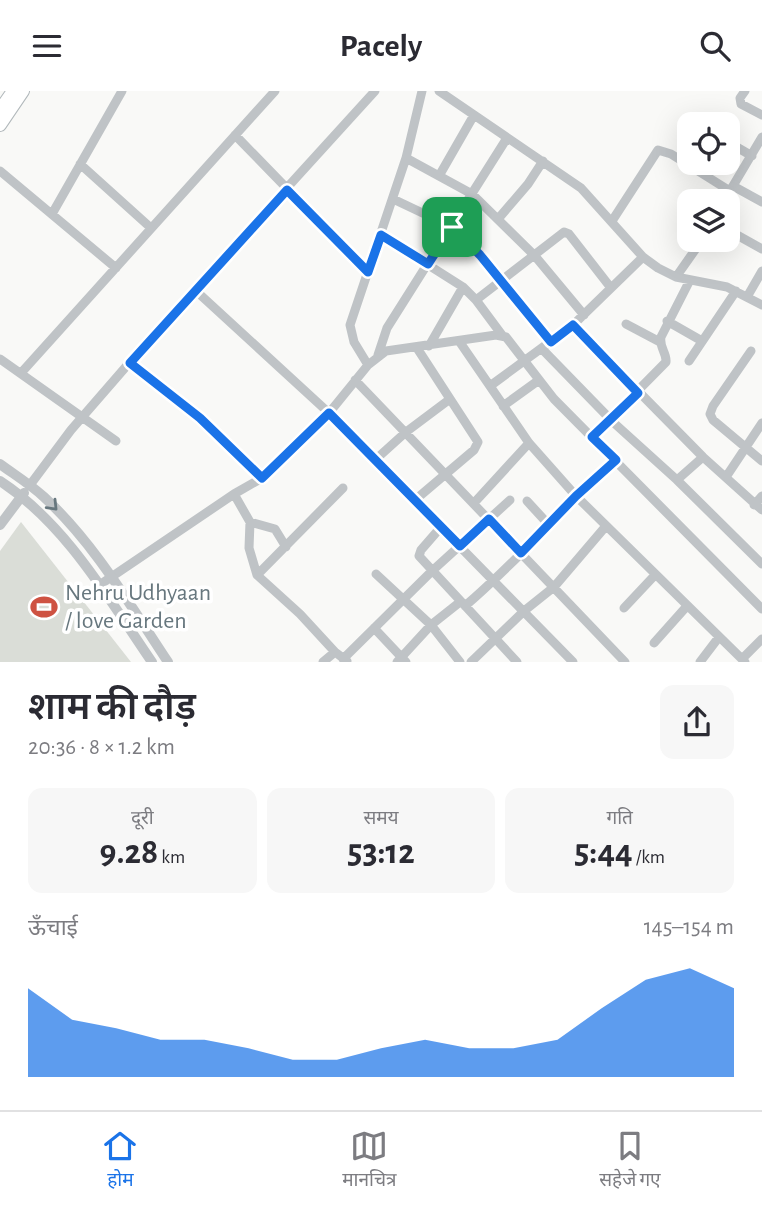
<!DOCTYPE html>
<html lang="hi">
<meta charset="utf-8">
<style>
:root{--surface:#fff;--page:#f7f7f7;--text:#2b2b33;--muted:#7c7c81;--line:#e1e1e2;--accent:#1a73e8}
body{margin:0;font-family:"Alegreya Sans","Noto Sans Devanagari",sans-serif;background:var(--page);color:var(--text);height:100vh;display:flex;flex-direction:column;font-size:26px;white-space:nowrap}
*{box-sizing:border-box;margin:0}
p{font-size:23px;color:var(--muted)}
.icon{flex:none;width:38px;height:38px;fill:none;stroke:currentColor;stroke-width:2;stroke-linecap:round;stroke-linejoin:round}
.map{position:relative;height:571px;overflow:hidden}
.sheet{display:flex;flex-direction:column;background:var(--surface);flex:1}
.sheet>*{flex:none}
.buttons{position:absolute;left:677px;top:21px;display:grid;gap:14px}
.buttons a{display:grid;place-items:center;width:63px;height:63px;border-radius:14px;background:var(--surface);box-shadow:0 7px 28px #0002;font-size:35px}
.pin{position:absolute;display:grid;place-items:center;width:60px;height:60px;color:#fff;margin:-30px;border-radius:14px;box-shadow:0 4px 10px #0006}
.round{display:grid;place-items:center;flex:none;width:74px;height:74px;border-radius:14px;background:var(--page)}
.summary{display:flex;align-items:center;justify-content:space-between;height:119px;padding:0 28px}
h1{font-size:38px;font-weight:600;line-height:52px}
.stats{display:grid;grid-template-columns:repeat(3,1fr);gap:10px;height:119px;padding:7px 28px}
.stats div{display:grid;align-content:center;border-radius:14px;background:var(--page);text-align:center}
.stats b{font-size:35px;font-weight:600}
.stats small{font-size:19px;font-weight:400}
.stats p{font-size:19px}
.chart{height:196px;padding:14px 28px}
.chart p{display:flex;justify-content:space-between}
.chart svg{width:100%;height:126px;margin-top:7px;fill:var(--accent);opacity:.7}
header{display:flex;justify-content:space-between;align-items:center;height:91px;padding:0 28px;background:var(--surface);font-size:32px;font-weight:600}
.dock{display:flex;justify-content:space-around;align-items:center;height:98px;border-top:2px solid var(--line);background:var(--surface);font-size:19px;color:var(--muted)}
.dock a{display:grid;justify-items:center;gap:4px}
.dock .active{color:var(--accent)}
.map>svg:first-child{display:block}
.park{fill:#daddd7}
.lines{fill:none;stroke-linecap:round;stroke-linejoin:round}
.secondary-casing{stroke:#b1b8bb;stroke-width:14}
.minor{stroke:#bfc3c6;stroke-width:9}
.tertiary{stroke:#bfc3c6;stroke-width:10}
.secondary{stroke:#fff;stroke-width:12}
.oneway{stroke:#67777e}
.route-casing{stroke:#fff;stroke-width:14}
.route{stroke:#1a73e8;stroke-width:9}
.labels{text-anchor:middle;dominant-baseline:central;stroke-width:7;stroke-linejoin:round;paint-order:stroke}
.poi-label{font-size:24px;fill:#67777e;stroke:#fff;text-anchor:start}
</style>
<header><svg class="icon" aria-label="menu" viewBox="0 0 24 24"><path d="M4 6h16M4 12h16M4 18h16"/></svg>Pacely<svg class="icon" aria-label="search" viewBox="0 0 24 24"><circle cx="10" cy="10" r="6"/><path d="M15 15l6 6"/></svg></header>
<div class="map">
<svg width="762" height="571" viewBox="0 0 762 571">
<rect width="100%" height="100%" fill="#f9f9f7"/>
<path class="park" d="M21,431L131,571H0V460Z"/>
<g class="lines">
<g class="secondary-casing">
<path id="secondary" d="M0,19L13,0
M0,34L23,0"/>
</g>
<path class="minor" d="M439,0L581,97L643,166L658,177L676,186L727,196L762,214
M745,0L740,7L741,13L762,24
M235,44L368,181
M728,51L752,65
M406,67L472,103L535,165L584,224
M80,73L151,137
M0,80L116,177
M439,85L474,24
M733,95L762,111
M393,108L452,136L468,150L551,251
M724,110L762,46
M52,123L122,0
M498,128L528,93L543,70
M612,130L658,59L671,63L730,100
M728,139L762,158
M381,144L463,196L476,209L502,244
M676,186L702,149
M747,206L762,180
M476,209L564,141L569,143L611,197
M667,230L702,250
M626,233L660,251
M573,234L703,366L762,419
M459,250L529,352L576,405L745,571
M429,255L463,196
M542,258L614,332L677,389L762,473
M751,260L713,315L710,323L713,329L762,370
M378,264L387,237L507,47
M0,268L116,350
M689,270L736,200
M130,272L200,327L262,387
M368,274L354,251L350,234L406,67L422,0
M21,282L275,0
M355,289L625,571
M490,295L573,234L643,166
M503,315L539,289
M592,346L666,271C667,262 659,257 661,246L690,189
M375,369L406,341L450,308
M726,386L762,332
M677,389L703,366
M30,394L71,339L163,233L375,0
M234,403L250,431L249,457L257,484L300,523L335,561L347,570
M415,409L474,359L478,351L417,257
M527,410L549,434
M474,412L529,352
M754,414L762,405
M250,431L275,438L286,456
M441,436L421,459L419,465L517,571
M376,483L431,534L460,571
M257,484L343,397
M98,495L234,403L262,387L329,322L195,199
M465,515C518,470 564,416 616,369
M624,517L655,484
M374,537L406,571
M654,552L687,515
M343,568L432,480L510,409
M742,568L762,548
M323,571L335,561
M397,571L431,534L460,511
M471,571L524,520L554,496L606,435
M573,571L329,322L368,274L386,260L496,244L506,246L554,308L762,518
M700,571L719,546"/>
<path class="tertiary" d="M0,373C15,384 30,393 44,406C94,452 130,514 168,571
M0,390C66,433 108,507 152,571
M0,434L24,402"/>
<use href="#secondary" class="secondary"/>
</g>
<defs><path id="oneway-chevron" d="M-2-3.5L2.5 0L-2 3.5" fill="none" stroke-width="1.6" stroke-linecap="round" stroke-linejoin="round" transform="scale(1.75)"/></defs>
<use class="oneway" href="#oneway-chevron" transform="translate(53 415) rotate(46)"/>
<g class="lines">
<g class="route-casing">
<path id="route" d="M287,99L368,181L381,144L428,173L452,136L480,164L551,251L573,234L638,302L592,346L616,369L576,405L521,462L489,428L460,455L329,322L262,387L200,327L130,272Z"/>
</g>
<use href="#route" class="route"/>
</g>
<defs>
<g id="stadium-bare" transform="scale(2.1)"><path d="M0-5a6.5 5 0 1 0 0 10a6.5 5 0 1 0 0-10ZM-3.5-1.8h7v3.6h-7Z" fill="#ce5242" stroke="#fff" stroke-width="2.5" paint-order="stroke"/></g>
</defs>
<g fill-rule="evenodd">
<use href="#stadium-bare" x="44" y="516"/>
</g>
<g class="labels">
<g class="poi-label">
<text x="65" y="502">Nehru Udhyaan<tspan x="65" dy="28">/ love Garden</tspan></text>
</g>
</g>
</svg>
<div class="buttons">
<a><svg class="icon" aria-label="locate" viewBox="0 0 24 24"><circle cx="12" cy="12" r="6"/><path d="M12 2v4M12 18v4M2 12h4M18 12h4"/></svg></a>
<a><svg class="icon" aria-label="layers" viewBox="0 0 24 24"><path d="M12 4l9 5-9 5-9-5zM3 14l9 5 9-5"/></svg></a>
</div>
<div class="pin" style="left:452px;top:136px;background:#1e9e55"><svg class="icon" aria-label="arrive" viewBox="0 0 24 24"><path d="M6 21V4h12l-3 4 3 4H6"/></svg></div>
</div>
<section class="sheet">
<div class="summary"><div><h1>शाम की दौड़</h1><p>20:36 · 8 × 1.2 km</p></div><a class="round"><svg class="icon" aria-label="share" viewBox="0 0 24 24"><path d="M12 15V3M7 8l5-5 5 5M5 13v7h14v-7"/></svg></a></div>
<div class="stats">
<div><p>दूरी</p><b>9.28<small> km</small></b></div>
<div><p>समय</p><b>53:12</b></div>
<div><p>गति</p><b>5:44<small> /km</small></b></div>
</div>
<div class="chart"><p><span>ऊँचाई</span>145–154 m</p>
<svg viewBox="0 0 160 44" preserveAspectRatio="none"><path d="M0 44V13L10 24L20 27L30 31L40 31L50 34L60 38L70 38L80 34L90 31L100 34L110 34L120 31L130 20L140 10L150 6L160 13V44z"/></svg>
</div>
</section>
<nav class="dock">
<a class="active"><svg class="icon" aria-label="home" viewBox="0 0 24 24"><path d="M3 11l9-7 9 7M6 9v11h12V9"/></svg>होम</a>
<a><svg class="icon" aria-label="map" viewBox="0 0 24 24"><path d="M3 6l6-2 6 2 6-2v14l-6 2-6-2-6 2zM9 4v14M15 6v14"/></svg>मानचित्र</a>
<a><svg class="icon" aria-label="saved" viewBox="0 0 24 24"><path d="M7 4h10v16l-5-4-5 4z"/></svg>सहेजे गए</a>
</nav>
